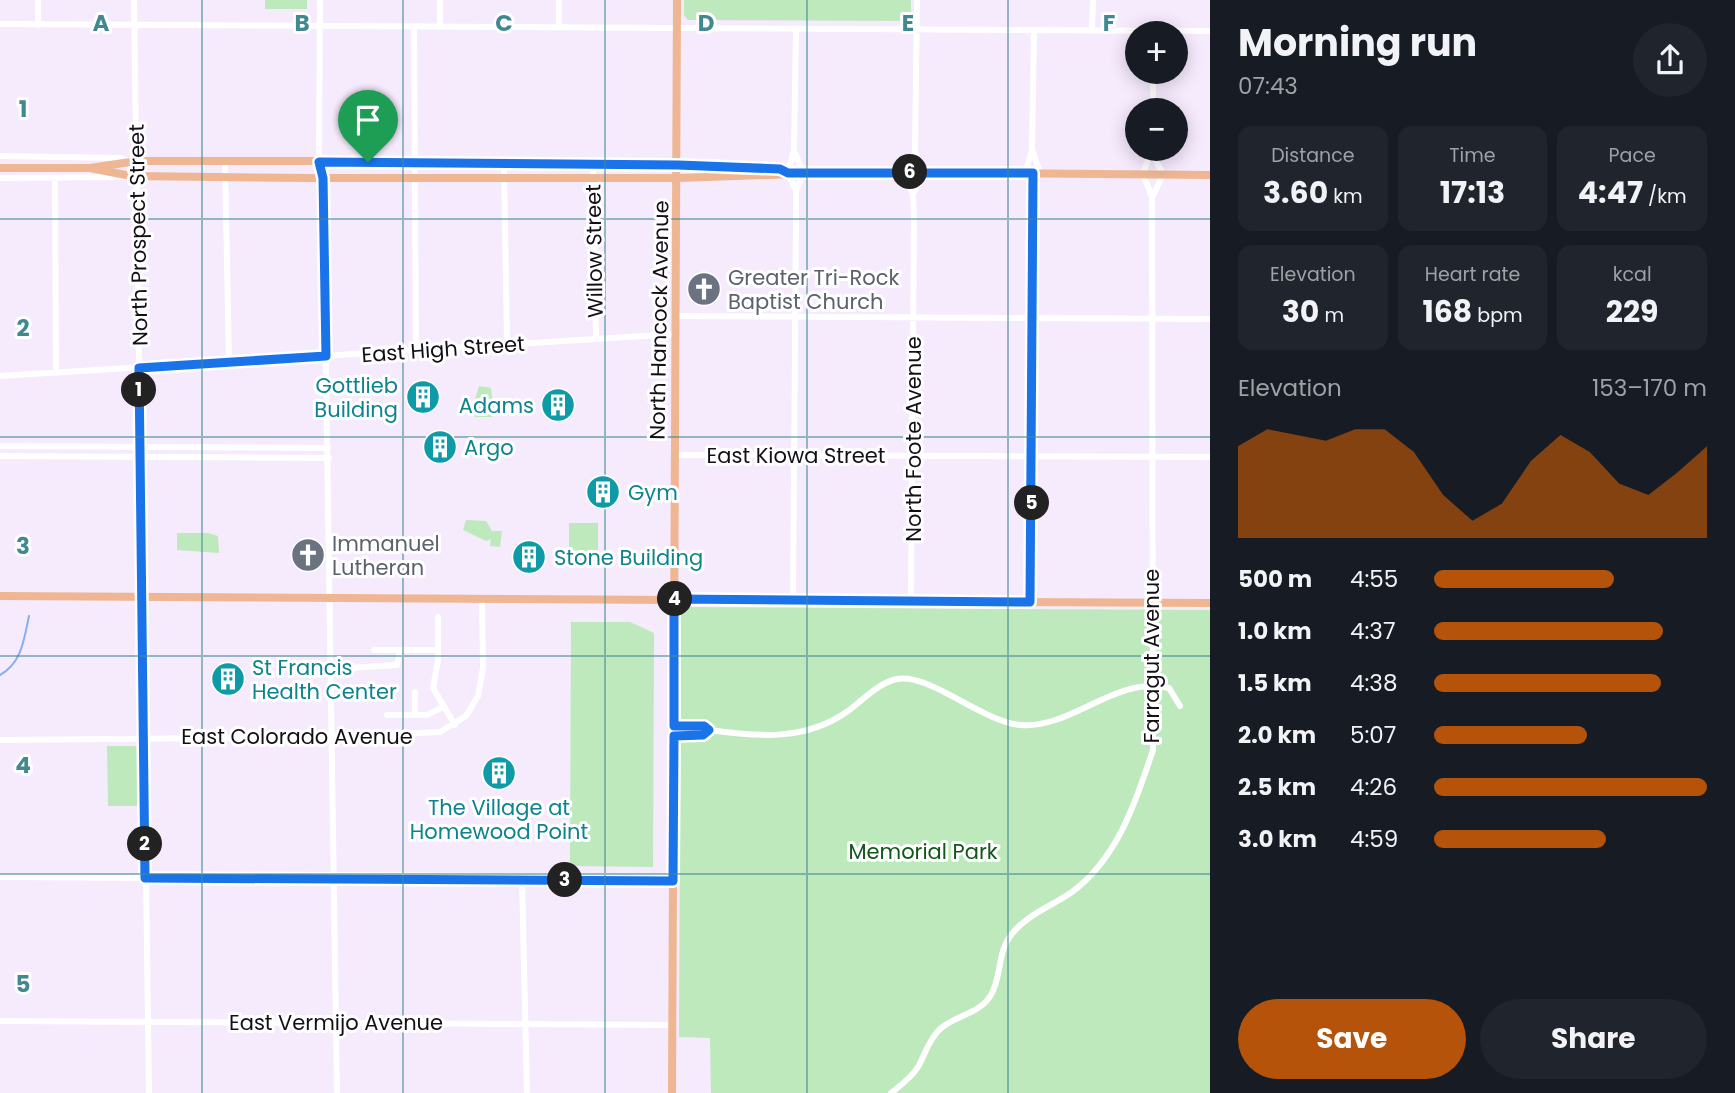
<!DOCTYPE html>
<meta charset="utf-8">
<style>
:root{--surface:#171b24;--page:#20242c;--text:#f1f3f6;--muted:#9ea1a6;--accent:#b45309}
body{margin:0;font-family:Poppins,sans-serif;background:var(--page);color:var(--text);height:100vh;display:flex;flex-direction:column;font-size:26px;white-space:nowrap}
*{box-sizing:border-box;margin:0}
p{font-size:23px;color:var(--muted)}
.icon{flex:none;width:38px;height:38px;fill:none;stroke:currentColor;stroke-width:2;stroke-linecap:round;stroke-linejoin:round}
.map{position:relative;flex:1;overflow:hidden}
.drawer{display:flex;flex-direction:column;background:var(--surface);width:525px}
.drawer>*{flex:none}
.controls{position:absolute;left:1125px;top:21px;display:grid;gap:14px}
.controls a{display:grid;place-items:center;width:63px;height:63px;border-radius:50%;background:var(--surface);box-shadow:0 4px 18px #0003;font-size:35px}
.pin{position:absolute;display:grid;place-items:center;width:60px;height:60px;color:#fff;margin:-72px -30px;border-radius:50% 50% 50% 0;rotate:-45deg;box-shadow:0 0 7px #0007}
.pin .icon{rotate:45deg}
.km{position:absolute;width:35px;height:35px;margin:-18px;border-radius:50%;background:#222;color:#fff;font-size:19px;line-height:35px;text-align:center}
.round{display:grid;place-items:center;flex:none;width:74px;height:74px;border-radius:37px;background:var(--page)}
.head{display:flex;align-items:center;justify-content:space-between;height:119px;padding:0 28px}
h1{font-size:38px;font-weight:700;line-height:52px}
.figures{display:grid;grid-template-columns:repeat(3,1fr);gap:10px;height:119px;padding:7px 28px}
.figures div{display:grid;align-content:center;border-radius:14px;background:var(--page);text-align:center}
.figures b{font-size:30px;font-weight:700}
.figures small{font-size:19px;font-weight:400}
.figures p{font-size:19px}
.chart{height:196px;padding:14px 28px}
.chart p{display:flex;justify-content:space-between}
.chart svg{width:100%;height:126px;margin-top:7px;fill:var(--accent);opacity:.7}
.primary-button{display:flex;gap:14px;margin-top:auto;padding:14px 28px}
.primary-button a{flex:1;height:80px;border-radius:42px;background:var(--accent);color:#fff;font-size:28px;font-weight:700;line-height:80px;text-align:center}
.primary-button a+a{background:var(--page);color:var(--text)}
ul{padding:0 28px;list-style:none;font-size:23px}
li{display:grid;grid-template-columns:112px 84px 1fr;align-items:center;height:52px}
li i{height:18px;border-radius:9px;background:var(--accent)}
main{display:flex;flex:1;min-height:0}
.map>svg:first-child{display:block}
.green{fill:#bde9bc}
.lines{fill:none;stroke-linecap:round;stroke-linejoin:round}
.stream{stroke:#84aff5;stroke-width:2}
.minor{stroke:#fff;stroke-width:6}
.major{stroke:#eeb692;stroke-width:8}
.route-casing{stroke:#fff;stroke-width:14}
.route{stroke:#1a73e8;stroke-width:9}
.grid{fill:none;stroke:#418890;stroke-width:2;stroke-opacity:0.55}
.labels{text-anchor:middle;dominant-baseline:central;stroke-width:6;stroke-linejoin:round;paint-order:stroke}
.street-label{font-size:21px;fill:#140f17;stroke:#fff}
.worship-label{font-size:21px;fill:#5b616d;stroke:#fff;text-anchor:start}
.culture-label{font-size:21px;fill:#0d838f;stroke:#fff;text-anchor:start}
.park-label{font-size:21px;fill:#125619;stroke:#fff}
.grid-label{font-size:23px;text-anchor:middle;font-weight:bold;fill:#418890;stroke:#fff;stroke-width:6;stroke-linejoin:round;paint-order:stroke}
</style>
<main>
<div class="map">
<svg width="1210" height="1093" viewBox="0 0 1210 1093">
<rect width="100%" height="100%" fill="#f6eafd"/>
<path class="green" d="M265,0H307V9H265Z
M684,0H911V17L907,21L688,20L684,15Z
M479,386L491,388L492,397L496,399L492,417H475L473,406Z
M466,520L486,521L492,531H502L500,547L490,546L491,539L486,541L463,530Z
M569,523H598V556H569Z
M177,533H208L218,536L219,553L177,550Z
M681,607L1210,610V1093H711L710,1038L679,1037Z
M571,622H630L654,633L653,867L570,866Z
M107,746H137V806H108Z"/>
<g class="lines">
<path class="stream" d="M0,675C22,663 24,639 29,616"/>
<path class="minor" d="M38,0V25
M134,0L149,1093
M320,0L319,162L323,178L337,1093
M0,24L1210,31
M414,27L416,350
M440,27V0
M559,27V0
M796,29L794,150L788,173L796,191
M1092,30L1093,0
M1153,110V72
M1033,152L1040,173
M1152,154L1163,174L1153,196
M0,156L121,158L130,161
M225,162L229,361
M504,163L507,344
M593,164L596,338
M1025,173L1032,150L1034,30
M0,178L127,177
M55,179L56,373
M913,194L925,172L915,153
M676,316L1210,319
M0,376L676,334
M0,446L328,448
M675,455L1210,457
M0,456L329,458
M793,600L796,217V191L803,173L794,150
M911,600L914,217L913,195L905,172L915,153L917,0
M1030,602L1033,173
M438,617V660L433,688L455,725
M374,650H438
M332,669L397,665L400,650
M415,692V715
M387,715H427L443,707
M709,730C759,737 806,741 848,711C863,700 878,683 897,679C930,673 982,722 1021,725C1072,729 1116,675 1169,688L1180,706
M674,735H703L709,730L704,725L674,726
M0,740L328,737L440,732L466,716L478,696L483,668L482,598
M0,877L673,881
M522,880L527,1093
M0,1021L673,1025
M891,1093C901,1085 911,1078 918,1067C925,1055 928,1041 939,1030C954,1015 979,1015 991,995C1002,976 997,953 1011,935C1026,915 1052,906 1072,892C1118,858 1136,801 1153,750L1152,197L1143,174L1152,149"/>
<path class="major" d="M0,168H90L137,161H414L678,165L780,169L788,173
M90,168L131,176L309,178H678L854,172L1210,175
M0,596L1210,603
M672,1093L677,0"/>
</g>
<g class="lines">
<g class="route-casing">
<path id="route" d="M319,162L678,165L780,169L788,173H1033L1030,602L674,599V726H704L709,730L703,735L674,736L673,881L145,878L139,368L326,356L323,178Z"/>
</g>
<use href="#route" class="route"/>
</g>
<path class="grid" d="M202,0V1093M403,0V1093M605,0V1093M807,0V1093M1008,0V1093M0,219H1210M0,437H1210M0,656H1210M0,874H1210"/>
<defs>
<g id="church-disc" transform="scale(1.75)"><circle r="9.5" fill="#6b7280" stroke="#fff"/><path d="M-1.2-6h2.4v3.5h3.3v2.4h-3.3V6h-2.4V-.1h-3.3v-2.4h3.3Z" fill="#fff"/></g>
<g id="building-disc" transform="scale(1.75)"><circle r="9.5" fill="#0f9aa8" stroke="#fff"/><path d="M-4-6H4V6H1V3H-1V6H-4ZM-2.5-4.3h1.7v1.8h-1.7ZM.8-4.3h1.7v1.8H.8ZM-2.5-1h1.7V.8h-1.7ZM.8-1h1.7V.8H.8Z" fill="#fff"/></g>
</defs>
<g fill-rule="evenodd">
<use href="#church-disc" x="704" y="289"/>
<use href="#building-disc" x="423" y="397"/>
<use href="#building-disc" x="558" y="405"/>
<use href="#building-disc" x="440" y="447"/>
<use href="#building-disc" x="603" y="492"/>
<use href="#church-disc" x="308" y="555"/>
<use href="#building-disc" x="529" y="557"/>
<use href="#building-disc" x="228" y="679"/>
<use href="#building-disc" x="499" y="773"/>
</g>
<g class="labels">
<g class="street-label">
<text transform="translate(138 235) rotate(-91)">North Prospect Street</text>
<text transform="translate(594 251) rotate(-91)">Willow Street</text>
<text transform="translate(659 320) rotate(-89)">North Hancock Avenue</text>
<text transform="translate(443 349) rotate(-4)">East High Street</text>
<text transform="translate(913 439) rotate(-90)">North Foote Avenue</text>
<text x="796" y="455">East Kiowa Street</text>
<text transform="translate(1151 656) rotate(-90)">Farragut Avenue</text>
<text x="297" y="736">East Colorado Avenue</text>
<text x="336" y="1022">East Vermijo Avenue</text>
</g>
<g class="worship-label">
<text x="728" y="277">Greater Tri-Rock<tspan x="728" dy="24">Baptist Church</tspan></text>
<text x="332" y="543">Immanuel<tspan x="332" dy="24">Lutheran</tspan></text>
</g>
<g class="culture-label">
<text x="398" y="385" text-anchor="end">Gottlieb<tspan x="398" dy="24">Building</tspan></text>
<text x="534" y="405" text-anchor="end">Adams</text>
<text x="464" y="447">Argo</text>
<text x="628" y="492">Gym</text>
<text x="554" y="557">Stone Building</text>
<text x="252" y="667">St Francis<tspan x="252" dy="24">Health Center</tspan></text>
<text x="499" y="807" text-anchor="middle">The Village at<tspan x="499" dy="24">Homewood Point</tspan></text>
</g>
<g class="park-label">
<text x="923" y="851">Memorial Park</text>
</g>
</g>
<g class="grid-label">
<text x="101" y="31">A</text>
<text x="302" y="31">B</text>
<text x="504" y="31">C</text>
<text x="706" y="31">D</text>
<text x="908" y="31">E</text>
<text x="1109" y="31">F</text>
<text x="23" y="117">1</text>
<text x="23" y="336">2</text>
<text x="23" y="554">3</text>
<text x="23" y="773">4</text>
<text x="23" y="992">5</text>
</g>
</svg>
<div class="controls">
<a>+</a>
<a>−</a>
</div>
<div class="pin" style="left:368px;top:162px;background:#1e9e55"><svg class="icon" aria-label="arrive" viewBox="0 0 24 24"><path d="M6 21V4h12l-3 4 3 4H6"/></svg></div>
<b class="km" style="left:139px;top:390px">1</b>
<b class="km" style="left:145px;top:844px">2</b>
<b class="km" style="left:565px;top:880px">3</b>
<b class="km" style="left:675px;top:599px">4</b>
<b class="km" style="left:1032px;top:503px">5</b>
<b class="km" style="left:910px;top:172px">6</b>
</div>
<section class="drawer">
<div class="head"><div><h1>Morning run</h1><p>07:43</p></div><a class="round"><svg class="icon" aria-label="share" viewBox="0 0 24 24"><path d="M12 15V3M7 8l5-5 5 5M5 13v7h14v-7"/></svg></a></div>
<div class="figures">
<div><p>Distance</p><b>3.60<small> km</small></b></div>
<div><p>Time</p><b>17:13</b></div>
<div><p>Pace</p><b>4:47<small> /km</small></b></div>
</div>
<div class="figures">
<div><p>Elevation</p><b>30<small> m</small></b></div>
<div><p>Heart rate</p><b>168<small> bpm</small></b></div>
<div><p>kcal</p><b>229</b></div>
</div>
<div class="chart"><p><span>Elevation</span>153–170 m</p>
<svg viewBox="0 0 160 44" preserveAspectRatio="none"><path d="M0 44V12L10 6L20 8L30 10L40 6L50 6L60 14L70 29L80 38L90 32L100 17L110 8L120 14L130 25L140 29L150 21L160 12V44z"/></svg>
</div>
<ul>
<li><b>500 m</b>4:55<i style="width:66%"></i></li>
<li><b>1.0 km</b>4:37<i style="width:84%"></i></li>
<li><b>1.5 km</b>4:38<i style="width:83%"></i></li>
<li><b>2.0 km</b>5:07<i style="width:56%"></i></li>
<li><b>2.5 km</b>4:26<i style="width:100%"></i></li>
<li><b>3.0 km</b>4:59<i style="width:63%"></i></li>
</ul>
<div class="primary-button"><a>Save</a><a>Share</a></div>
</section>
</main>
